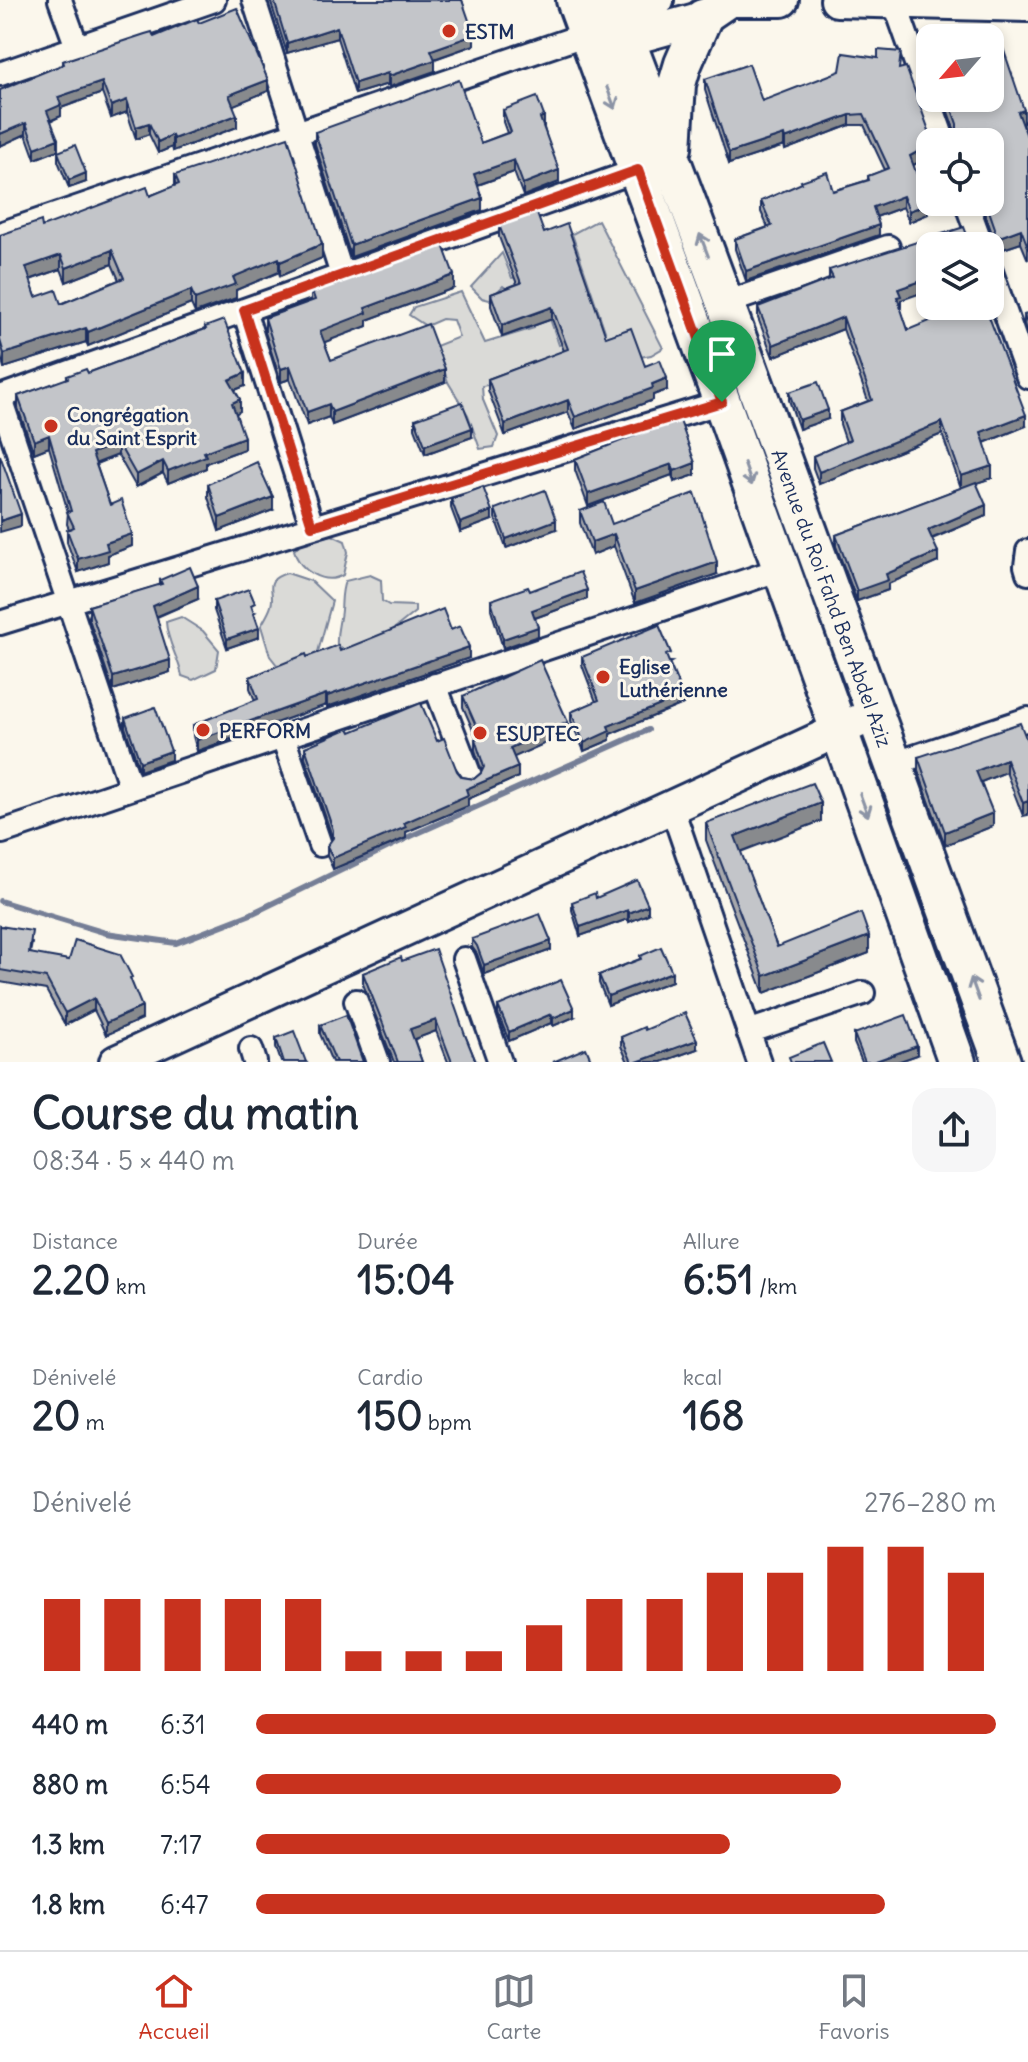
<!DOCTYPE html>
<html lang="fr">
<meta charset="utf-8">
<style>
:root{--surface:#fff;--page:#f6f6f7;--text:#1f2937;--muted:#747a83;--line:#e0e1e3;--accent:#c8321e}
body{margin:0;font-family:Delius,sans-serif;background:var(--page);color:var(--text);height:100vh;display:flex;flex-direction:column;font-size:30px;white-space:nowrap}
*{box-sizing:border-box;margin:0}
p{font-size:26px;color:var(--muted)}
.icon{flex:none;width:44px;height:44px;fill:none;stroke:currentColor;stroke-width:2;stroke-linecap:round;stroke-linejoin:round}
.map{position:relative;height:1062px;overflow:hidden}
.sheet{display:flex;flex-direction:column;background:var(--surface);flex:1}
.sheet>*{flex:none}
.needle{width:52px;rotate:242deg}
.fabs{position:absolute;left:916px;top:24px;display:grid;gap:16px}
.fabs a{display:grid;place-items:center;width:88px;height:88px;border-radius:16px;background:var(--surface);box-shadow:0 4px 12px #0003;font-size:40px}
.pin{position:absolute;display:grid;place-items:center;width:68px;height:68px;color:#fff;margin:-82px -34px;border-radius:50% 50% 50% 0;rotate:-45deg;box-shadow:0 0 8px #0007}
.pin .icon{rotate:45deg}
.round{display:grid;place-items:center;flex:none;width:84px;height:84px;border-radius:24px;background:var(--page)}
.summary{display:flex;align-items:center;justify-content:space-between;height:136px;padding:0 32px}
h1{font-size:44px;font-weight:700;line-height:60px}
.metrics{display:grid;grid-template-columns:repeat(3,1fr);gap:12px;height:136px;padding:8px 32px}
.metrics div{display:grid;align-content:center}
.metrics b{font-size:40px;font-weight:700}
.metrics small{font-size:22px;font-weight:400}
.metrics p{font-size:22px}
.chart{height:224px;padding:16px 32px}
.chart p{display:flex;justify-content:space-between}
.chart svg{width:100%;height:144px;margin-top:8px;stroke:var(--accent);stroke-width:6}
ul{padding:0 32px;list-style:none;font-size:26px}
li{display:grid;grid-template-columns:128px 96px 1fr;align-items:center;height:60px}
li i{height:20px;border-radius:10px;background:var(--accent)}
.dock{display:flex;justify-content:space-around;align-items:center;height:112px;border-top:2px solid var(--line);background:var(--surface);font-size:22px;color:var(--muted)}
.dock a{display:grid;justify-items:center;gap:4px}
.dock .current{color:var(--accent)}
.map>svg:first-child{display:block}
.green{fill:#dadad7;stroke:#7a849a;stroke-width:2}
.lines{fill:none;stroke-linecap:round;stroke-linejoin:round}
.stream{stroke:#747e96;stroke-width:6}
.street-casing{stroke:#1b2f5e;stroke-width:28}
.secondary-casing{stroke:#1b2f5e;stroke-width:38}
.primary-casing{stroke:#1b2f5e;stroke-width:42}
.street{stroke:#fbf7ec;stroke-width:22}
.secondary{stroke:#fbf7ec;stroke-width:32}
.primary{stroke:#fbf7ec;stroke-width:36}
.wall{fill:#a8a9ad;stroke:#1b2f5e;stroke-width:2;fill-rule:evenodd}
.shaded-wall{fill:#888a8d;stroke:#1b2f5e;stroke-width:2}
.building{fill:#c3c5c9;stroke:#1b2f5e;stroke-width:2;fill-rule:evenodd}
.oneway{stroke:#8b93a5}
.route-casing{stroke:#fff;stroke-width:16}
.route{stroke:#c8321e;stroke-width:10}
.poi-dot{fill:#c8321e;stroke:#fbf7ec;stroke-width:3}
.labels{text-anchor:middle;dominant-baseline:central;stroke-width:6;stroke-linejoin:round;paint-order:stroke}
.poi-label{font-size:20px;font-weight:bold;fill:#1b2f5e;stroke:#fbf7ec;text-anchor:start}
.street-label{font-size:20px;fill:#1b2f5e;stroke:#fbf7ec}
</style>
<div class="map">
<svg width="1028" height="1062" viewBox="0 0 1028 1062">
<rect width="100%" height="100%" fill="#fbf7ec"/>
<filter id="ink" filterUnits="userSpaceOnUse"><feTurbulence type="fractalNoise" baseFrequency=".0125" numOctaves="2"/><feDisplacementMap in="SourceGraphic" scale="16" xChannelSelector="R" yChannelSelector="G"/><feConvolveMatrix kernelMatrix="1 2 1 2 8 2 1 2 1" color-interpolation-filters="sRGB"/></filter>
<g filter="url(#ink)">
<path class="green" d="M598,220L663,348L651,355L482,386L483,400L498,436L494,447L480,449L468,415L448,382L436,346L459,337L453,320L442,319L426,326L409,315L414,307L461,292L485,343L534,328L522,293L511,292L503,286L489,300L482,298L471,287L502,253L512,278L535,275L559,345L605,331L572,234Z
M332,535L345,541L348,552L343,575C323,586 299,570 294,550L302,542Z
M287,573L311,581L332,601L316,659L277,665L270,656L261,626C264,620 269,613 271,606C276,590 261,581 287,573Z
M370,575L381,580L382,601L389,605L415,606V612L380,640H368L350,655L337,645C336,630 340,623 341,610C342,599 341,592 345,581Z
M181,617L203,631L219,650L216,669L193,680L182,676C178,656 167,642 166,622Z"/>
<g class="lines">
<path class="stream" d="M0,901L106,933L176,943L251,914L411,836L648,730"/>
<g class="street-casing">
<path id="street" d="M60,0L77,47
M254,0L342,275
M894,1L944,142
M0,74L214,0
M966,202L982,246
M0,234L587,34
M990,269L1028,377
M726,303L888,247
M244,310L312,526
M0,397L638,170
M0,398L131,788
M1028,551L1026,566L1028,573
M0,623L722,402
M435,685L470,776
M283,737L320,845
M893,764L1028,719
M672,808L759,1062
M2,832L781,569
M464,959L500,1062
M356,1001L378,1062
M748,1032L863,993
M251,1049L255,1062"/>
</g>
<g class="secondary-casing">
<path id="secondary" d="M725,0H782
M837,0L1028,5
M592,22L657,0
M603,46L703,18L728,1
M116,1062L863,719"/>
</g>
<g class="primary-casing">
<path id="primary" d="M575,0L722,402L957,1062
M611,0C746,352 872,708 1002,1062
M673,148L677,84L683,64L703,18"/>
</g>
<use href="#street" class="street"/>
<use href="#secondary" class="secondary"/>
<use href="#primary" class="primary"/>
</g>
<path class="wall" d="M270,0H462L474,45L435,59V71L389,87L388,84L355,94L337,38L287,53Z
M199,23L268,91L233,105L237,127L173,151L172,147L158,153L149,134L136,139L127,112L111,118L102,93L61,108V116L51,121L58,150L35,159L26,134L0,146L63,64V61Z
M900,69L930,156L913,165L928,214L909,222L903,207L876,217L879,235L746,281L735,249V239L768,227L761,212V201L833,191L868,180V176L885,170L864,125H850L785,150L784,146L729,164L705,90V79L762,101Z
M943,98H990L1024,123L1022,124L1028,139V260L1021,243L994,252V239L981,202H990V142H957V137Z
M503,110L544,128L559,182L523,196L514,172L478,185L482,210L351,257L315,144V132L481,143L507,133L503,122Z
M58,152L86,182L69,188L58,161Z
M175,175L322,258L280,276L279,272L236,290V298L195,313L191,304L88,346L86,342L4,368L0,354V235L42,227L150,196L175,186ZM112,264L119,280L61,304L36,297L30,280L61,269L66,282Z
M499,225L544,233L606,337L645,366L667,390L653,395V400L575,429L568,412L505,435L488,390V379L564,351L552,319L502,337L491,306V294L517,284L499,237Z
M428,250L454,288L367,320V326L324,342L331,360L445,382L332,425L329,417L307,425L290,379L281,382L265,332V318L311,302V288Z
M829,270L901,300L900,308L908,330L1026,426L984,443L992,478L976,483L986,516L932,539L938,562L888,584V590L857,601L836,546V535L961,488L942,434L819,484L813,468V456L846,442L840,424V412L868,401L843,329L773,357L758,318V307L829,279Z
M1028,314V335L1024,324V315Z
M205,327L245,386L235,390L240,411L236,413L244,449L206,463V468L168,483L163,473L136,487L118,455L96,464L110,505L132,546L108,555V562L78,572L67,542V530L69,529L67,524L68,512L49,447L34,453L18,408V396L67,379V376L88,373L205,329Z
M789,392L828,419L799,429L789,400Z
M679,418L695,475L674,482L672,475L588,506L575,470V459Z
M415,419L472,437L425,454L415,428Z
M208,484L273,510L219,531L208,497Z
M451,499L492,520L460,532L451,508Z
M495,509L556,529L506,548L495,518Z
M580,511L612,524L717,574L635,603L614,546L592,555L580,523Z
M160,580L198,599L157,617L170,672L113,690L89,619V606L160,585Z
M530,591L587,599L535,618L538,636L503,648L491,609V600Z
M214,601L255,612L253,613L259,637L227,648L214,610Z
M451,630L469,658L327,707L326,705L197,751L193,736V725L255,701L250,688V677L307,657Z
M582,657L671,662L669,663L683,704L610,734V740L584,751L571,721V712L596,702L582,665Z
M463,696L568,733L513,757L518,777L468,799V806L406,832V838L333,869L327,856V846L333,839L305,757V747L351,732L437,741L462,777L474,779L482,772L475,750V739H477L463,707Z
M125,718L171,760L140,771L125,727Z
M1028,743L1023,816L1006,772L981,782L993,826L945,845L918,770V757Z
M821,821L740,851L777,947L869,953L764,993L706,840V823Z
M596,898L648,914L629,922L628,919L580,936L572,910V902Z
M0,926L32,943L30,953L132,984L142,1019L106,1035L94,1010L65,1025L46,990L0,982Z
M472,939L551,950L484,974L477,954L472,947Z
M640,956L672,981L608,1005L599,983V975L640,959Z
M402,961L465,1035L476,1062H448L436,1031L414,1039L422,1062H394L363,984V973Z
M498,1006L574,1017L553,1026L551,1023L509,1041L498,1014Z
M320,1025L363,1062H332L320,1034Z
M645,1030L697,1049L661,1062H628L621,1046V1037Z
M854,1034L917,1055L897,1062H862L854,1043Z
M276,1038L306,1062H281L276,1047Z"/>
<path class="shaded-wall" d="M337,27V38L287,53V43Z
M474,35V45L431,60V50Z
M435,60V71L389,87V76Z
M388,73V84L355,94V83Z
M268,80V91L229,107V95Z
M102,82V93L61,108V116L47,122V111L58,97Z
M127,100V112L111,118V106Z
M1024,110V123L1018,125V112Z
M237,115V127L173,151V139Z
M850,115V125L785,150V139Z
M544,116V128L540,130V118Z
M26,123V134L0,146V134Z
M149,123V134L136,139V127Z
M968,129V142H957V132Z
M172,135V147L158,153V142Z
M784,135V146L729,164V153Z
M58,139V150L35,159V148Z
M930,145V156L910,167V156Z
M514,160V172L474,186V174Z
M559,170V182L523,196V184Z
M86,173V182L69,188V180Z
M903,196V207L873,218V207Z
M482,198V210L351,257V245Z
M928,204V214L909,222V211Z
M879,225V235L746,281V271Z
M1021,229V243L994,252V239Z
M322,244V258L280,276V262Z
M112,250V264L66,282V268Z
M61,255V269L26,281V267Z
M279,258V272L236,290V298L195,313V299L233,277Z
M454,275V288L367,320V326L320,344V331L365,308Z
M930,278V290L901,300V307L897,309L898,289Z
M191,290V304L88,346V332Z
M552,307V319L502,337V325Z
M843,317V329L773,357V345Z
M86,328V342L4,368V354Z
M290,366V379L281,382V369Z
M445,369V382L332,425V412Z
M245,373V386L229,392V380Z
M667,378V390L653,395V400L575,429V417Z
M240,399V411L232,416V403Z
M568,400V412L505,435V424Z
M329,404V417L307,425V412Z
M828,410V419L799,429V420Z
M1026,415V426L981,444V432Z
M942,422V434L819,484V472Z
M472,428V437L425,454V445Z
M49,435V447L34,453V441Z
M244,437V449L206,463V468L168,483V471L204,452Z
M118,443V455L92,465V453Z
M163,461V473L136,487V475Z
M695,463V475L674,482V471Z
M672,464V475L588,506V494Z
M992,466V478L961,488V476Z
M273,497V510L219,531V518Z
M986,505V516L928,540V530Z
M492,511V520L460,532V523Z
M21,514V526L0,532V521Z
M556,520V529L506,548V539Z
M132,534V546L108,555V562L78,572V559L106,543Z
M614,534V546L592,555V542Z
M938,552V562L888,584V590L857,601V591L886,574Z
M717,562V574L635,603V591Z
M198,586V599L153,618V606Z
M587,590V599L532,619V610Z
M538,627V636L503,648V639Z
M259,628V637L227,648V639Z
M469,647V658L327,707V696Z
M170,660V672L113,690V677Z
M326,694V705L197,751V740Z
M683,696V704L610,734V740L584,751V743L608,726Z
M568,722V733L510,759V748Z
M171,751V760L140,771V762Z
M1006,759V772L976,784V771Z
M518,767V777L468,799V806L406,832V838L333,869V858L404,823L466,789Z
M1028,801V815L1023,816V803Z
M821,803V821L735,854V836Z
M993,813V826L945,845V832Z
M648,905V914L629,922V913Z
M628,910V919L580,936V927Z
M869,936V953L764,993V976Z
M551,941V950L484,974V965Z
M672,972V981L608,1005V996Z
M94,998V1010L65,1025V1013Z
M142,1007V1019L106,1035V1023Z
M574,1009V1017L553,1026V1018Z
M551,1014V1023L509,1041V1032Z
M436,1020V1031L410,1041V1029Z
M697,1040V1049L661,1062H637Z
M917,1046V1055L897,1062H873Z"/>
<path class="building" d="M274,0H462L474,35L431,50L435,60L389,76L388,73L355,83L337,27L287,43Z
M237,8L268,80L229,95L237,115L173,139L172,135L158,142L149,123L136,127L127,100L111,106L102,82L58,97L61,105L47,111L58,139L35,148L26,123L0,134V90L64,64L63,61L145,34L152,32L154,37L197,19L199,23Z
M998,33L1024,110L1018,112L1028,139V247L1021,229L994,239L995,228L986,202H990V142H973L968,129L957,132V124L948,98H990V38H983Z
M878,50L901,52L899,69L906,67L931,136L935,142H930V145L910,156L928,204L909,211L903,196L873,207L879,225L746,271L735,239L772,226L761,201L802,183L801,181L827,172L833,191L869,180L868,176L889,168L864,114L850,115L785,139L784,135L729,153L705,79L749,64L762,101L840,71L843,53L878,58Z
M459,80L481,143L511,132L503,110L537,97L544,116L540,118L559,170L523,184L514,160L474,174L482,198L351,245L315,132Z
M288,137L322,244L280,262L279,258L233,277L236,284L195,299L191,290L88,332L86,328L4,354L0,340V235L41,221L42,227L147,187L150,196L179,184L175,175ZM112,250L124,278L61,304L56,290L36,297L26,267L61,255L66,268Z
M75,145L86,173L69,180L58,152Z
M536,211L544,233L567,224L606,337L631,328L645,366L660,360L667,378L652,384L653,388L575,417L568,400L505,424L488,379L568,349L552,307L502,325L491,294L521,283L499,225Z
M964,227L969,240L976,246H930V278L898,289L901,296L897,297L908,330L966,306H985L1026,415L981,432L992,466L961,476L942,422L819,472L813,456L850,440L840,412L872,400L843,317L773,345L758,307L833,278L829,270Z
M443,245L454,275L365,308L367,313L320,331L331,360L428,324L445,369L332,412L329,404L307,412L290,366L281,369L265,318L315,300L311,288L427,247L428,250Z
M1028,314V326L1024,315Z
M224,320L245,373L229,380L240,399L232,403L244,437L204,452L206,456L168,471L163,461L136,475L118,443L92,453L110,505L121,500L132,534L106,543L108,550L78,559L67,530L74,527L67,512L71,511L49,435L34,441L18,396L68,378L67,376L86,369L88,373L206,329L205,327Z
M818,382L828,410L799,420L789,392Z
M462,402L472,428L425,445L415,419Z
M679,418L695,463L674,471L672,464L588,494L575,459Z
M0,455L21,514L0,521Z
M257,462L273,497L219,518L208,484Z
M976,482L986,505L928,530L938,552L886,574L888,580L857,591L836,535Z
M483,487L492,511L460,523L451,499Z
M545,490L556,520L506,539L495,509Z
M695,493L717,562L635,591L614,534L592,542L580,511L604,502L612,524Z
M190,567L198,586L153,606L170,660L113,677L89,606L162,584L160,580Z
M580,572L587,590L532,610L538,627L503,639L491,600L528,587L530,591Z
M249,589L255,603L251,605L259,628L227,639L214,601Z
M443,609L451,630L460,626L469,647L327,696L326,694L197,740L193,725L258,699L250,677L306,654L307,657L338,645L340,651Z
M659,625L671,653L666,655L683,696L608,726L610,731L584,743L571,712L599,700L582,657Z
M540,660L568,722L510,748L518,767L466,789L468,795L404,823L406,827L333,858L327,846L333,838V830L305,747L349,728L351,732L421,703L437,741L444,738L457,771L462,777L474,779L481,773L484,767L475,739L481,737L463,696Z
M155,707L171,751L140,762L125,718Z
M1020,723L1028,743V801L1023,803L1006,759L976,771L993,813L945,832L918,757Z
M812,783L821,803L735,836L777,947L861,913L869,936L764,976L706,823Z
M637,880L648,905L629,913L628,910L580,927L572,902L595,893L596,898Z
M540,914L551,941L484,965L477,946L472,939Z
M0,926L32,931L29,953L69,960L75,940L120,954L132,977L130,978L142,1007L106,1023L94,998L65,1013L46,978L0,970Z
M661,947L672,972L608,996L599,975L641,959L640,956Z
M435,949L465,1035L476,1062H452L436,1020L410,1029L422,1062H398L363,973L401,957L402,961Z
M561,980L574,1009L553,1018L551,1014L509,1032L498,1006Z
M685,1013L697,1040L637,1062H632L621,1037L644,1027L645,1030Z
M346,1015L363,1062H336L320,1025Z
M906,1015L917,1046L873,1062H865L854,1034Z
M294,1031L306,1062H284L276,1038Z
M823,1043L831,1062H791L789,1057Z
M586,1048L592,1062H553Z"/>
<defs><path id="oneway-shaft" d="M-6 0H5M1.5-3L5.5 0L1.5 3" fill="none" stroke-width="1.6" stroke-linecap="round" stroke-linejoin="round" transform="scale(2)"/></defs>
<g class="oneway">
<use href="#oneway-shaft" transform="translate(611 98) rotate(69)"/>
<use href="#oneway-shaft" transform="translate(704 245) rotate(-111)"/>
<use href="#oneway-shaft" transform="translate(748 474) rotate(71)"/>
<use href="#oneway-shaft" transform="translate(864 805) rotate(70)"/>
<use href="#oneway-shaft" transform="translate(975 989) rotate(-110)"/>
</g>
</g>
<g class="lines" filter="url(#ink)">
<g class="route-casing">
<path id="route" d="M638,170L722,402L312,526L244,310Z"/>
</g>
<use href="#route" class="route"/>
</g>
<g class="poi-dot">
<circle cx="449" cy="31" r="8"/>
<circle cx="51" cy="426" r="8"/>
<circle cx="603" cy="677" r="8"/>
<circle cx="203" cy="730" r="8"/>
<circle cx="480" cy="733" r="8"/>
</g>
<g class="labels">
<g class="poi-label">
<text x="465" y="31">ESTM</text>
<text x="67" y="414">Congrégation<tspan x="67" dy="23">du Saint Esprit</tspan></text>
<text x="619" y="666">Eglise<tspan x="619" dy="23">Luthérienne</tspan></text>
<text x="219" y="730">PERFORM</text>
<text x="496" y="733">ESUPTEC</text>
</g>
<g class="street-label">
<text transform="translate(832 598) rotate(70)">Avenue du Roi Fahd Ben Abdel Aziz</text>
</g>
</g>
</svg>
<div class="fabs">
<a><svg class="needle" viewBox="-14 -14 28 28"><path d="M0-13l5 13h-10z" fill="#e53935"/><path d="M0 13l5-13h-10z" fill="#747a83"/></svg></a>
<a><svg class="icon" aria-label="locate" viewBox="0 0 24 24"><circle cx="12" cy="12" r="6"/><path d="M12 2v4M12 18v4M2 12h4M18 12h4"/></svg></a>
<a><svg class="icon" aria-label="layers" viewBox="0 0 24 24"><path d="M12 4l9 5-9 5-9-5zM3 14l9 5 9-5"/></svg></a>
</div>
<div class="pin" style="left:722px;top:402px;background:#1e9e55"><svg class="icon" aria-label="arrive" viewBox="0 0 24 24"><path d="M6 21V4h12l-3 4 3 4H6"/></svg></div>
</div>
<section class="sheet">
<div class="summary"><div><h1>Course du matin</h1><p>08:34 · 5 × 440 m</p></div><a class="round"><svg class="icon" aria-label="share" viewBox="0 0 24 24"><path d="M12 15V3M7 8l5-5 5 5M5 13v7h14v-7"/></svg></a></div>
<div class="metrics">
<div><p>Distance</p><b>2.20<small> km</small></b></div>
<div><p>Durée</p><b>15:04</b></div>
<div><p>Allure</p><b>6:51<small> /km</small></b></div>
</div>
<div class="metrics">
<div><p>Dénivelé</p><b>20<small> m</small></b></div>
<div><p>Cardio</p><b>150<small> bpm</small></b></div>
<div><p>kcal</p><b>168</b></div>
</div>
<div class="chart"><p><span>Dénivelé</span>276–280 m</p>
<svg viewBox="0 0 160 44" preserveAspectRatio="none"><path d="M5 44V22M15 44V22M25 44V22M35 44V22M45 44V22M55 44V38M65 44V38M75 44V38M85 44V30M95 44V22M105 44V22M115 44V14M125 44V14M135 44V6M145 44V6M155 44V14"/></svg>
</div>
<ul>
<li><b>440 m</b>6:31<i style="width:100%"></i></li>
<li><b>880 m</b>6:54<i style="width:79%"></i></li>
<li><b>1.3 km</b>7:17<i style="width:64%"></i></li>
<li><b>1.8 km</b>6:47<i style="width:85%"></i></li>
</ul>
</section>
<nav class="dock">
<a class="current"><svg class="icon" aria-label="home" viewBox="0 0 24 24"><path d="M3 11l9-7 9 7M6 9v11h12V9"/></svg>Accueil</a>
<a><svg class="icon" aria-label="map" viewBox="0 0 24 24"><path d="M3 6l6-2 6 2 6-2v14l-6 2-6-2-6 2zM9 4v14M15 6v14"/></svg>Carte</a>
<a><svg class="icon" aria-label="saved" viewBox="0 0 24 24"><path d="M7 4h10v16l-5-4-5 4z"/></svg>Favoris</a>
</nav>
